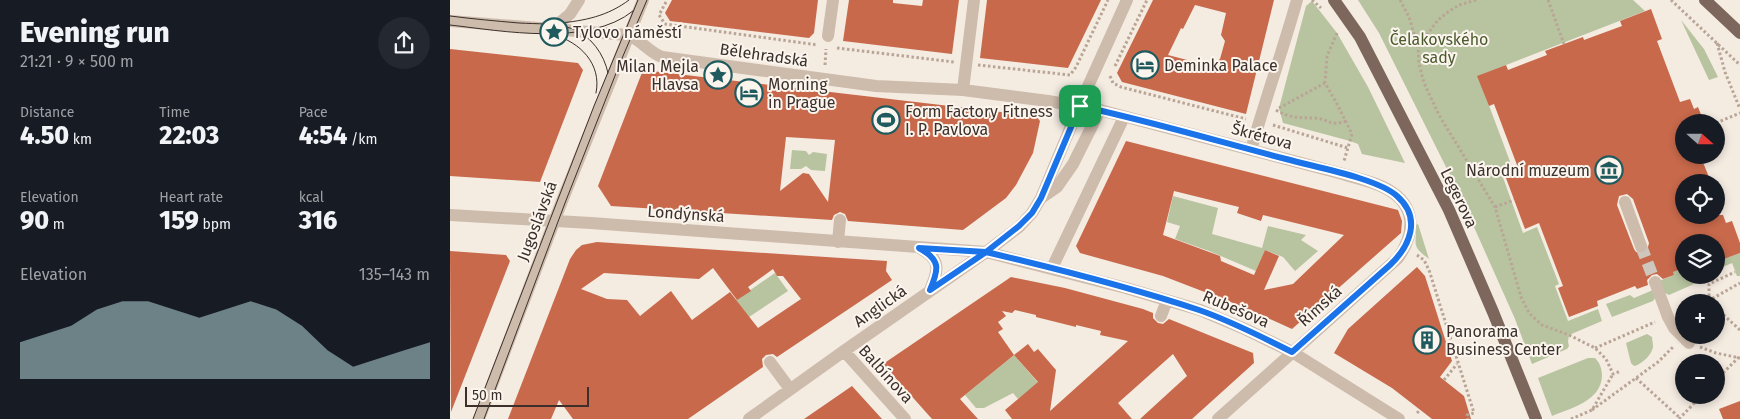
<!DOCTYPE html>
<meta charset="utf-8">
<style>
:root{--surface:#171b24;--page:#242831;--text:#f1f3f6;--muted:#9ea1a6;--accent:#92aeb2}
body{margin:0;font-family:"Fira Sans",sans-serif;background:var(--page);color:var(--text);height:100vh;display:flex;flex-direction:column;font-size:19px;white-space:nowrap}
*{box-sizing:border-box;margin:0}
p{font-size:16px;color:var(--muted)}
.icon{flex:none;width:28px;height:28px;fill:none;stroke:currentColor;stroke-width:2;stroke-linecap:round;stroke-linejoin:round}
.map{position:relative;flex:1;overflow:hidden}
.panel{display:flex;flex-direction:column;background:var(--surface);width:450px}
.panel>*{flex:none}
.needle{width:32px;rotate:111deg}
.buttons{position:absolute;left:1225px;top:114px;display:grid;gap:10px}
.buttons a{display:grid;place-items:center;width:50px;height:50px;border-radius:50%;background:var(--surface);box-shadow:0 2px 8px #0003;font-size:25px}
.scale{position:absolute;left:15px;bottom:12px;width:124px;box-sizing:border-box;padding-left:5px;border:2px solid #3b302b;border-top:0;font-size:14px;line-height:18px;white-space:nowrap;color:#3b302b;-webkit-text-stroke:4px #fbf5ee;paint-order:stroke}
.pin{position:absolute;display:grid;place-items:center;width:42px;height:42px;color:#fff;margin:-21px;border-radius:10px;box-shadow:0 2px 8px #0006}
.round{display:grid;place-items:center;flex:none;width:52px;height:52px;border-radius:26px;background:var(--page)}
.summary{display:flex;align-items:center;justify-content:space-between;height:85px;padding:0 20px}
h1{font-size:28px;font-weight:800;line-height:38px}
.metrics{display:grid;grid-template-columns:repeat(3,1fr);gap:8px;height:85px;padding:5px 20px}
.metrics div{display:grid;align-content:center}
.metrics b{font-size:25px;font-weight:800}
.metrics small{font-size:14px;font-weight:400}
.metrics p{font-size:14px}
.chart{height:140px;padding:10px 20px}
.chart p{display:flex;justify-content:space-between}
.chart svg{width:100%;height:90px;margin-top:5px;fill:var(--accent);opacity:.7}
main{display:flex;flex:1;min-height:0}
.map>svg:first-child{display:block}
.green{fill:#b8c4a0}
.building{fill:#c8694b;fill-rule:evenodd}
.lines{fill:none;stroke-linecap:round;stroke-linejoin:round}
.minor-tunnel{stroke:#cfc6bd;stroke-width:12;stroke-dasharray:12 6;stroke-linecap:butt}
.path{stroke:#b9a596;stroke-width:3;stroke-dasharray:2.5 2.5;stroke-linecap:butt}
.minor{stroke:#cdbbac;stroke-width:12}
.major{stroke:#7d675c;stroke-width:12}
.tram{stroke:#3b302b;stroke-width:1}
.route-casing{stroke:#fff;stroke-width:10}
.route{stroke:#1a73e8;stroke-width:6}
.labels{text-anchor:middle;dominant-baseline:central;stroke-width:4;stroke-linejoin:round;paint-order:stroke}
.poi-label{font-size:16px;fill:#3b302b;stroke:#fbf5ee;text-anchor:start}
.park-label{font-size:16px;fill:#4a5a2e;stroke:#fbf5ee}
.street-label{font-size:16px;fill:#3b302b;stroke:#fbf5ee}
</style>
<main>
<section class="panel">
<div class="summary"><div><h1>Evening run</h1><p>21:21 · 9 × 500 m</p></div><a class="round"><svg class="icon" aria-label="share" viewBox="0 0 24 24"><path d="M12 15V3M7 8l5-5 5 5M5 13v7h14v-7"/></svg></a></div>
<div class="metrics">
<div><p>Distance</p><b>4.50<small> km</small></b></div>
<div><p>Time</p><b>22:03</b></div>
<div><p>Pace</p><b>4:54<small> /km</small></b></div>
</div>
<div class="metrics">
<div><p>Elevation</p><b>90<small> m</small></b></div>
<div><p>Heart rate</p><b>159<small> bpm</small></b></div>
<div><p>kcal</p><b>316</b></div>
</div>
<div class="chart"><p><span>Elevation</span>135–143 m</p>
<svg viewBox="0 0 160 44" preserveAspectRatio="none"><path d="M0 44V26L10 22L20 18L30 10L40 6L50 6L60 10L70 14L80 10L90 6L100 10L110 18L120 30L130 38L140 34L150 30L160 26V44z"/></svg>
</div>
</section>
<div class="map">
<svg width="1290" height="419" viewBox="0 0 1290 419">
<rect width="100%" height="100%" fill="#f4ebe1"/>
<path class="green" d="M908,0H1183L1195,11L1028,76L1062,167L1051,172L1073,233L1087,227L1109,284L1105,286L1118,321L1148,309L1152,321L1119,335L1118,342L1119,346L1117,349L1082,364L1065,319L1007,189L929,33Z
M862,1L887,33L918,87L955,163L912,154L908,144L900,141L833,123L829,108L856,6Z
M1231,20L1254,49L1268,77L1259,80Z
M342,150L356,151L359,155L363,152L377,154L375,171L361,170L356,166L351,169H340Z
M723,196L768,208L762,234L812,248L818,226L856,235L851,240L868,251L845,271L833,257L815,250L806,271L759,251L725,239L730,226L717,222Z
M968,224L979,259C960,245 967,245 966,225Z
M1290,253V276H1287L1282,263L1266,270V262Z
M1234,268V275H1246L1244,284L1219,295L1215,293L1209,281L1224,275L1223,272Z
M325,273L338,291L299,317L286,300Z
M1203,290L1205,298L1203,301L1162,317L1156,304L1180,295L1184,298Z
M1197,334L1202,337C1202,339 1203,344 1203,346C1203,354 1191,365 1184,366L1181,363L1176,343Z
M564,355L590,385L568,399L563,393L534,408H526L515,395Z
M1138,358H1145C1150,363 1152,369 1152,376C1151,401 1121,408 1102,416L1088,378Z"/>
<path class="building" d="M222,0H368L364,33L359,38L220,21L215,13Z
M399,0H443V3L472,6L473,0H509L502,54L393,41Z
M537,0H651L618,68L530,58Z
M703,0H824L796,114L672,82L667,73ZM745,5L776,13L771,35L775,41L770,59L760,66L718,55L731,28L733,29Z
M1201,9L1212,39L1207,41L1230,102L1240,99L1244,109L1248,107L1254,122H1234V155H1250L1261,182H1234V215H1273L1276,223L1282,221L1290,243V253L1266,262V242H1234V268L1223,272L1224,275L1213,279L1207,274L1202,275L1197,280L1198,285L1187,289L1185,286L1147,301L1148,306L1119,317L1108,288L1113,286L1089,223L1075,229L1053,170L1067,165L1044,104L1039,106L1027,76L1056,65L1058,70L1097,55L1095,51L1133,37L1134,40L1172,26L1170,21ZM1177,194L1183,199L1199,243L1197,251L1193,254L1186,252L1184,249L1167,205L1169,196Z
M0,49L128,63L133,70L90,182L0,176Z
M193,70L586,116L590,121L583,153L566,185L556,198L513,230L398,221L395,214L390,212L384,215L382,220L161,206L148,186ZM336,137L385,140L378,202L359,174L353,173L330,191Z
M676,141L948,210L952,221L951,233L842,329L791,306L713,276L630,253L626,246ZM724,191L789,207L787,213L811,221L813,215L894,235L843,284L814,290L829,256L815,250L804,275L771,261L770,256L713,235Z
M147,242L437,261L436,271L442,280L327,357L323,354L316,355L312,359L313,367L238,419H123L109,400L101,419H58L120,259L126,250L132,245ZM263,268L287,300L301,291L298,287L323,269L327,276H333L351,299L308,328L280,292L242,320L221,291L190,316L177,300L157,299L131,289L154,273L249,279Z
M0,251L56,255L60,261L1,412Z
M967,267L975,276L1002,361L990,377L1014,396L1021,419H982L942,388L884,353L898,329Z
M561,277L615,288L693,309L703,313V318L708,323L713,324L719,319L803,353L804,363L742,419H690L737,376L723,354L668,403L682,419H562L555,410L588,382L564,355L578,344L584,352L588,349L606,370L600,411L678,341L650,335L651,331L626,325V327L586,317V315L565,310L562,313L552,311L556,316L548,322L553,329L548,332L564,355L510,399L528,419H482L433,364Z
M402,386L432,419H354Z
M1290,401V419H1273L1269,409Z"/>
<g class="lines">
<path class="minor-tunnel" d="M1191,246L1205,282"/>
<path class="path" d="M862,0L871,8
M950,0L959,17L968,47
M1026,0L1009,5L998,12L988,20L968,47L969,64L974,83L989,115L1045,207L1071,297L1079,313L1092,325L1119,335L1145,348L1156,359L1163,374L1171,371
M1098,0L1114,44
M1221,0L1290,65
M216,2L209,15L215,24L368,45
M887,33L877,56L875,83L887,104L902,134L894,161
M1267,43L1275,72L1290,109
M387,48L504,62
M375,65L376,49
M528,65L620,75L626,67L658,0
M665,66L697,0
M660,76L663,83L671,87L796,119
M829,108L875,83
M826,110C839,118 851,118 865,118C878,119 881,127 896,121
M1266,123L1290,113
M823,125L898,148
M1045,207L1064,200
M967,255L974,260L979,270L1024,413L1017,415L1018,419
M1258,301L1290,283
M1254,302L1259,301V284L1285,272
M1266,308L1290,330
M1250,347L1266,353L1290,358
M1145,348L1205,322
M1186,378L1230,418
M994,380L1007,364
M1266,380L1290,356
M1142,410L1208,362L1224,346
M967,413L970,410
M1121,419L1142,410L1163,374
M1229,419L1252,395"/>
<path class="minor" d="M0,21L177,35C191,39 197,51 212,57L426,86L513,90L598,101L650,110L889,173C905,178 923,181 937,189C966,205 966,233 948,258L768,419
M102,29L120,14L129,0
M378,36L383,0
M513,90L524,0
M801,150C815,100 833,50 847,0
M591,198L607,187L623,164L650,110
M1175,202L1191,246
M0,215L141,223L536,252L676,288L750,310L797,330L842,352L949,419
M388,242L390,220
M471,249C492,260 488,271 480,290
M602,268L674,117
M1205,282L1218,317L1224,328L1239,343
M711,316L717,300
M394,351L455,419
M320,362L340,389
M29,419L112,201L193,0
M299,419L394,351L536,252L569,227L582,213L591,198L635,93L677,0"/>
<path class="major" d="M884,0L910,37L999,210L1043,312L1086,419
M1255,0L1290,33"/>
<path class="tram" d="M0,16C23,19 46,21 69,23C86,24 107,23 123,29C141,36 154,54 158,73
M109,23C134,21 158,16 179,0
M0,25C53,31 138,47 183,11
M104,35C130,42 152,64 146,93
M23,419L144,106L188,0
M34,419L115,203L170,63L197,0"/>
</g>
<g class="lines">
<g class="route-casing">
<path id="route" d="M630,106L591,198L582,213L569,226L536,252L469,248C491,260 489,269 480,290L536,252C608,269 679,287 749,310C781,321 812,337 842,352L940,265C960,246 972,218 947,196C927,178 864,167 836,159C767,141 699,121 630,106"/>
</g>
<use href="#route" class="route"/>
</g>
<defs>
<g id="sight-ring" transform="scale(1.4375)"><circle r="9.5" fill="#fbf5ee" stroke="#1f5a5e" stroke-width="1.5"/><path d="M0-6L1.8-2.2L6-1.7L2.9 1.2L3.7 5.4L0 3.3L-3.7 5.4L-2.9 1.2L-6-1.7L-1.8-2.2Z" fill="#1f5a5e"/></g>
<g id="hotel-ring" transform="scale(1.4375)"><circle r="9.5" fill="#fbf5ee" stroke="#1f5a5e" stroke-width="1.5"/><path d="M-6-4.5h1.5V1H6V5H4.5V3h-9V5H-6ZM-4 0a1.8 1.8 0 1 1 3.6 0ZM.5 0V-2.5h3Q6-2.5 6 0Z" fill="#1f5a5e"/></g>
<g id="stadium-ring" transform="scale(1.4375)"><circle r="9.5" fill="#fbf5ee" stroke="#1f5a5e" stroke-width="1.5"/><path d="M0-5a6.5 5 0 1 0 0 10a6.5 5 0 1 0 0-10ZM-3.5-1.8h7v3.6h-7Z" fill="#1f5a5e"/></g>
<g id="museum-ring" transform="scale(1.4375)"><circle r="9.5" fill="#fbf5ee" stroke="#1f5a5e" stroke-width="1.5"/><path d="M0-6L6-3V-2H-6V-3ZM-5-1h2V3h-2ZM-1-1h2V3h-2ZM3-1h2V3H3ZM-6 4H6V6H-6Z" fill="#1f5a5e"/></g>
<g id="building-ring" transform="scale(1.4375)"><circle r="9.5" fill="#fbf5ee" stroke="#1f5a5e" stroke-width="1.5"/><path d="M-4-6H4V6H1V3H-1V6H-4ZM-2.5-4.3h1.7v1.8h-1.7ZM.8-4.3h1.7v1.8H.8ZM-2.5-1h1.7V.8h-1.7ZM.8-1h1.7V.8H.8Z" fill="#1f5a5e"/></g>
</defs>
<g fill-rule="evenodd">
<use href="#sight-ring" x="104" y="32"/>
<use href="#hotel-ring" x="695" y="65"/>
<use href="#sight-ring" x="268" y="75"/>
<use href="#hotel-ring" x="299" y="93"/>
<use href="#stadium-ring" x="436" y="120"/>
<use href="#museum-ring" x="1159" y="170"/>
<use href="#building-ring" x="977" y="340"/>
</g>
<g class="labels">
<g class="poi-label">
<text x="123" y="32">Tylovo náměstí</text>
<text x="714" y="65">Deminka Palace</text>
<text x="249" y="66" text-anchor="end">Milan Mejla<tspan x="249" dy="18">Hlavsa</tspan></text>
<text x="318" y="84">Morning<tspan x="318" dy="18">in Prague</tspan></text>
<text x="455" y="111">Form Factory Fitness<tspan x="455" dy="18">I. P. Pavlova</tspan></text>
<text x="1140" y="170" text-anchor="end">Národní muzeum</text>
<text x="996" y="331">Panorama<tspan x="996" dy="18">Business Center</tspan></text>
</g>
<g class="park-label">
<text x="989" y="39">Čelakovského<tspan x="989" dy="18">sady</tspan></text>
</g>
<g class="street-label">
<text transform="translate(314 55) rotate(8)">Bělehradská</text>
<text transform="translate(812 136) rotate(15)">Škrétova</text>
<text transform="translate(1009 198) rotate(64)">Legerova</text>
<text transform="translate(236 214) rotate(4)">Londýnská</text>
<text transform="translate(87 221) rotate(-69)">Jugoslávská</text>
<text transform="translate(430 306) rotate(-35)">Anglická</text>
<text transform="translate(870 306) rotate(-42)">Římská</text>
<text transform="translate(786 309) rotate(23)">Rubešova</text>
<text transform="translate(436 374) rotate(48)">Balbínova</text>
</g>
</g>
</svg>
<div class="buttons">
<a><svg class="needle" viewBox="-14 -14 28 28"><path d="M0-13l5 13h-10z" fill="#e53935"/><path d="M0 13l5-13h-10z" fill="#9ea1a6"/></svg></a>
<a><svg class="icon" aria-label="locate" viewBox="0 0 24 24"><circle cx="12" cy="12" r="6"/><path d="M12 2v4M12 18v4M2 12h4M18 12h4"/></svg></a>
<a><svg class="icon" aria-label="layers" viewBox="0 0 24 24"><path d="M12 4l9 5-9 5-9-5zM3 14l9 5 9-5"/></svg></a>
<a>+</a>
<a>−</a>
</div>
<div class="scale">50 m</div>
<div class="pin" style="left:630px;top:106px;background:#1e9e55"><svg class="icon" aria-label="arrive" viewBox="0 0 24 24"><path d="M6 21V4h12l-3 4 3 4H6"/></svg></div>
</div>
</main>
